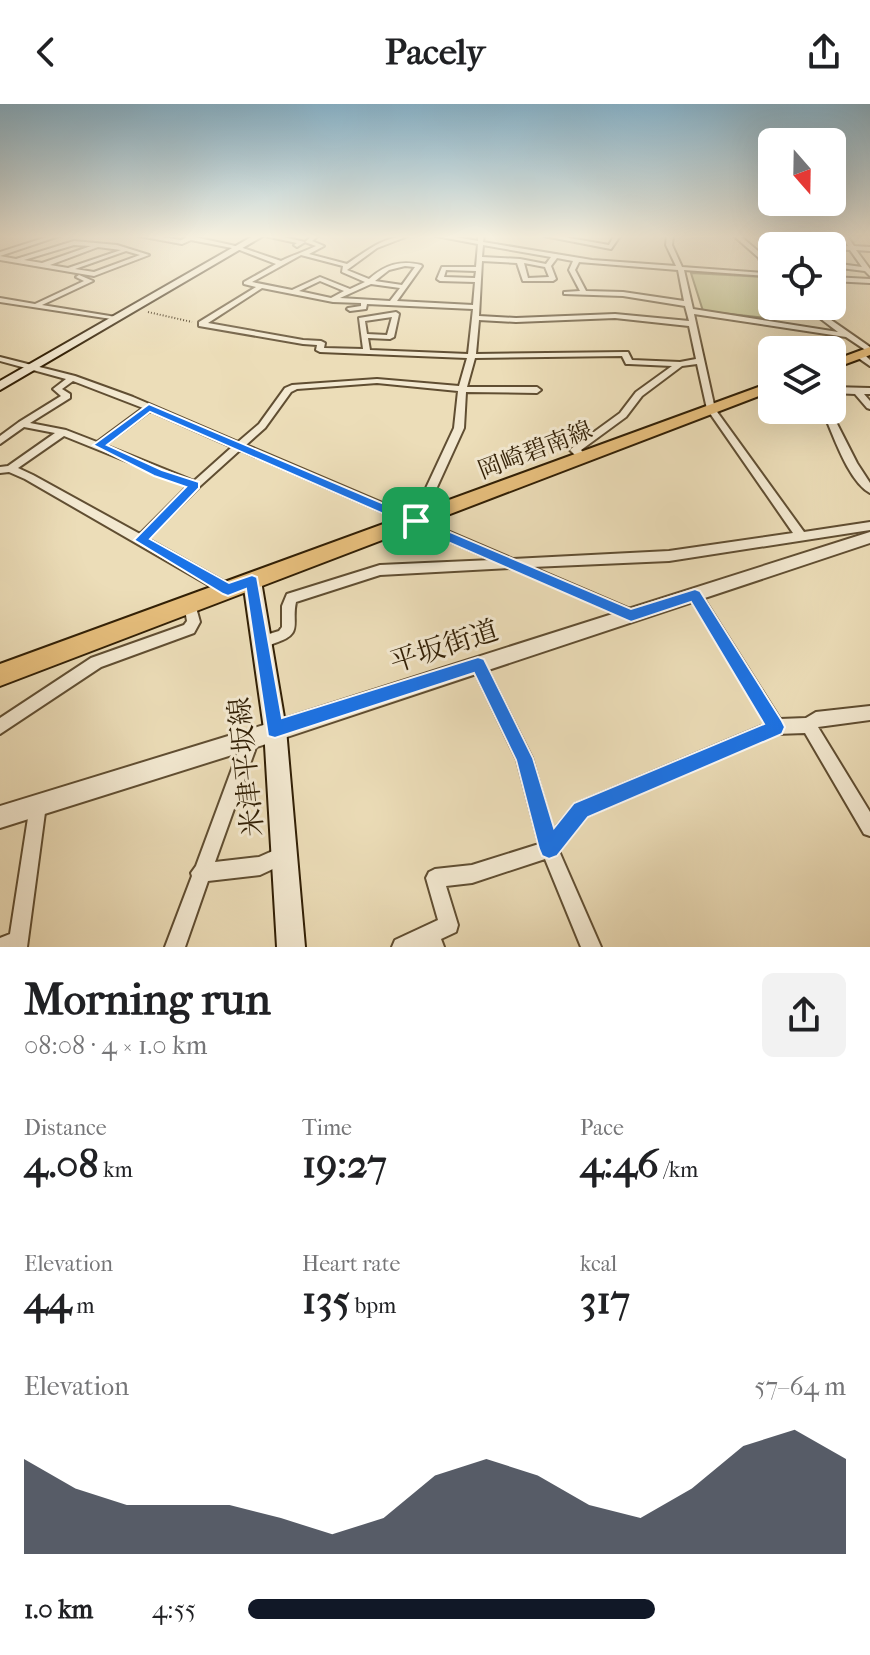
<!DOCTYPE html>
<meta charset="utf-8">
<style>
:root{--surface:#fff;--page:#f2f2f2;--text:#202124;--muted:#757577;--accent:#111827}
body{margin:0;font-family:"IM FELL French Canon","Noto Serif JP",serif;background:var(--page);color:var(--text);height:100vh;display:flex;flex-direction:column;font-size:30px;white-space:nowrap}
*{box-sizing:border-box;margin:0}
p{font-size:26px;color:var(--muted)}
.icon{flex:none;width:44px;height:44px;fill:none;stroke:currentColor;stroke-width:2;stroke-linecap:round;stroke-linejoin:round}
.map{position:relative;height:843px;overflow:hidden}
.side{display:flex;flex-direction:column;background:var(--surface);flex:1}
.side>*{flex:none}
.needle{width:52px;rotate:160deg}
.controls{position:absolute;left:758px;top:24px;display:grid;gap:16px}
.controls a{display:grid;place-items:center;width:88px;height:88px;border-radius:12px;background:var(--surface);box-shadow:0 8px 32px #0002;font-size:40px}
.pin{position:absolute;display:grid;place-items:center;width:68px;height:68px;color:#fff;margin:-34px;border-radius:16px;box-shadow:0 4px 12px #0006}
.round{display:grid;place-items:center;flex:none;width:84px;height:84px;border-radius:12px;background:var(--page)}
.headline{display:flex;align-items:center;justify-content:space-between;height:136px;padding:0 24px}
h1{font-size:44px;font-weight:700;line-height:60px}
.metrics{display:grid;grid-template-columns:repeat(3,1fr);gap:12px;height:136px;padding:8px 24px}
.metrics div{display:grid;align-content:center}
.metrics b{font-size:40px;font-weight:700}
.metrics small{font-size:22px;font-weight:400}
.metrics p{font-size:22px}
.chart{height:224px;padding:16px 24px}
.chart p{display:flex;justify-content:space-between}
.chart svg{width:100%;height:144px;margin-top:8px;fill:var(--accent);opacity:.7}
ul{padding:0 24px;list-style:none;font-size:26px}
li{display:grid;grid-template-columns:128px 96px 1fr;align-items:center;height:60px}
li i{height:20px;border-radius:10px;background:var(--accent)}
header{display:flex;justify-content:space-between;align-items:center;height:104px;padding:0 24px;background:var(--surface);font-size:36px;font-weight:700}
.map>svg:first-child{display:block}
.green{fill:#bfbf8a;stroke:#786f48;stroke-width:2}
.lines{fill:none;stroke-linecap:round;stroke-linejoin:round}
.minor-casing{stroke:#604e32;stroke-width:4}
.tertiary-casing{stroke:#604e32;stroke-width:4}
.secondary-casing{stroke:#311f05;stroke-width:4}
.primary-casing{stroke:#311f05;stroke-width:4}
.path{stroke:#311f05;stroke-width:2;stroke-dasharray:1 2;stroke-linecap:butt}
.minor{fill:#f3e9d1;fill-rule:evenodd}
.tertiary{fill:#f3e9d1;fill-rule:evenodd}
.secondary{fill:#f3e9d1;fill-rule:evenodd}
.primary{fill:#e6be7c;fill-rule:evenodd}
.route{fill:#1a73e8;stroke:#fff;stroke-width:2;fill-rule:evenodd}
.labels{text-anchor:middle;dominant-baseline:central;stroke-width:6;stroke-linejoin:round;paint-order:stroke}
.street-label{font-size:24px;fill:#311f05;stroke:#f3e9d1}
.near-street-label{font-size:28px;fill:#311f05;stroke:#f3e9d1}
</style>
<header><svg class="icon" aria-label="back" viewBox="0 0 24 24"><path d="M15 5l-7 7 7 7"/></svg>Pacely<svg class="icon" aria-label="share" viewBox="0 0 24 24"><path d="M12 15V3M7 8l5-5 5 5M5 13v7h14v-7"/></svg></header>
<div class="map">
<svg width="870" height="843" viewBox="0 0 870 843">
<rect width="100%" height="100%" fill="#ecddb8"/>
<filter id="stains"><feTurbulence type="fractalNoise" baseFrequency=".0025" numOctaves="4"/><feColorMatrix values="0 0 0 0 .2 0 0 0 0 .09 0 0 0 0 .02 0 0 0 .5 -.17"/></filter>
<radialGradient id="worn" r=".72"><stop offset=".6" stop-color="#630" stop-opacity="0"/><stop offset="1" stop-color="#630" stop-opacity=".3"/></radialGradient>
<path class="green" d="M691,169L766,173L772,177V196H767L775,215L703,207Z"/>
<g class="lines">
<g class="minor-casing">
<path id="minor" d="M50,132H59L0,152V148Z
M139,132H155L181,136L190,132L240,143L281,157C293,151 304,148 316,142L305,138L312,132H318L312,137L324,142L309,150L347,160C366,147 385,132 408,132L377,144L347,166L369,175C385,161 400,156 421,161L422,162L397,197L473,201L475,178L440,177L437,175L442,163H476L478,140L436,132H450L478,137V132H484L483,138L592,156L676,162L666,141L667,132H673L672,141L682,163L764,169L759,154L734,132H740L764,152L772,169V173L769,175L766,172L684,166L693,205L838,228L804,202H811L870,243V249L846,233L694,210L715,305L804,428L870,418V426L669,457L532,463L635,507L637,511L635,515L631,516L511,464L380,471L296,498C291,520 304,530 275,539C268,542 264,544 256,542L254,538L256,534L279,527L282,523V502L287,490L380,461L492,456L240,346L199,383L148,435L232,482L234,486L232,490L228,491L224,490L25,375L9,368L0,369V363L8,362L55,329L24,323L0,340V332L19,318L61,292L53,285L66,275L0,257V253L75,272L133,293L238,338L259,320L285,284L292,281L377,275L459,282L467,254L320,248L316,246L317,241L303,240L199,222V218L256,183L244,180V178L276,160L237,145L191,136L182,140ZM483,141L551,153L546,160L520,155L482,153ZM301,151L343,162L342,168L365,178L350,185L320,173L292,186L252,178ZM557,154L573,157L569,166L580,187L564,188V190L623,192L685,202L689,217L615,210L516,214L479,212L482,157L517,159L523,177H553L556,175L551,162ZM579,158L678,166L684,197L623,188L586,187L575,166ZM524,159L545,163L549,173L528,174ZM405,162L415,163L402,181L375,177L389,166ZM446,166L476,167L475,174L444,173ZM320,177L344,187L331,194L299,187ZM371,180L400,184L390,197L340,194ZM262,184L333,198L361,199V202L348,204L347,205L350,207L366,205L367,200L473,205L468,250L370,246L368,234L390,235L394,233L399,210L396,208L359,214L363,245L324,244L325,239L321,237L303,236L208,219ZM392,213L387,231L367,230L365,217ZM615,214L689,222L696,255L680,258L632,256L628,248H625L476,250L479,216L516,218ZM622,252L626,260H629L672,262L636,288L620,309L572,344L570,346L579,355H585L587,353L581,346L626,313L642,292L682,262L697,260L707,305L793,429L669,447L513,455L422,416L464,324L466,288L537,289L541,286L537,283H467L475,254ZM73,277L143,304L97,338L66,326L30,319L70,294V290L62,285ZM377,279L458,287L454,324L413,412L246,341L265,324L291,288L297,285ZM150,307L232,343L194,377L105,341ZM64,332L188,382L140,430L33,371L18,364Z
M265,132H279L305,138L297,143L294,141L297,139Z
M544,132H558L609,141L614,132H620L611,145Z
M775,132H781L786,142H780Z
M842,132H847L854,142L870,143V147L856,146L870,165V172L865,167L832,163V159L862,163L850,146L832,145V142H830L832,141L848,142Z
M74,137L117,141L149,151L94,172L0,156V152L16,155ZM74,141L91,142L42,159L24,156ZM98,143L121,146L68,164L50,161ZM126,147L140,151L94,168L75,165Z
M79,171L93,177L42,201L116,213L120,215L118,216L0,198V194L35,200L84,177L76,173Z
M832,173L870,175V179L832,177Z
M857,249H863L870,256V262L857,253Z
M832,283L870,284V290H864L870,297V305L867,304L855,290L832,289Z
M822,306H830L857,359L870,379V389C847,376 833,329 822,306Z
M695,486L699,487L780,615L806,614L816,608L870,602V616L818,623L870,708V732L864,730L805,629L776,630L587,712L559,747L601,843H581L545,755L472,779L446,782L458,821L456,828L441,835L444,843H392L395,836L438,816L426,774L429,768L435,765L472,761L539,740L517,656L471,560L473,556L478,554L483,556L532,654L553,727L575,700L766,620L691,495L689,491L691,487Z
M190,495L194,496L200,518L194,529L101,563L0,630V614L91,554L184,521L187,517L184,500L186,496Z
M251,627L256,630L259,635L215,758L259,753L284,742L290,745L293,751L290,757L260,771L208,777L185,843H165L192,772L191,769L196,762L243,635L246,630Z
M38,693L44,695L46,701L27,843H0V834L10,830L30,701L32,695Z"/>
</g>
<g class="tertiary-casing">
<path id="tertiary" d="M870,428V439L251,645L0,724V702L251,625Z"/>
</g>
<g class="secondary-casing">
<path id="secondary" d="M253,132H263L0,286V277Z
M252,470L258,472L261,477L286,625L305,843H277L264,625L243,477L246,472Z"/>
</g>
<g class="primary-casing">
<path id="primary" d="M870,243V251L832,265V257Z
M772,278V287L0,582V560Z"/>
</g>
<path class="path" d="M148,208L192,218"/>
<use href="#minor" class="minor"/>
<use href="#tertiary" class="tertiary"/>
<use href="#secondary" class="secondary"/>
<use href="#primary" class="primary"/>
</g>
<linearGradient id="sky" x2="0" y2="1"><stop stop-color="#88b7d1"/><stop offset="0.53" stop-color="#f6f0df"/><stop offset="1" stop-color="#f6f0df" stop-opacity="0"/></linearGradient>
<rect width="870" height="250" fill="url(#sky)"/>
<path class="route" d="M149,300L631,505L695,485L700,487L782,617L785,623L782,630L588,713L557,752L549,755L542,752L539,745L516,656L474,569L275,634L268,632L246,485L228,492L223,490L134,436L186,383L154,372L93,341ZM150,308L631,518L691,498L764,620L574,699L554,724L533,654L484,555L478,553L282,614L257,473L252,471L229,479L150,435L199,384V378L162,366L107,341Z"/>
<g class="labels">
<g class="street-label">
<text transform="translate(535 346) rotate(-21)">岡崎碧南線</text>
</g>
<g class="near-street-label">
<text transform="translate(444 542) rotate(-18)">平坂街道</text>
<text transform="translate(246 663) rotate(-96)">米津平坂線</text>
</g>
</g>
<rect width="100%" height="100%" filter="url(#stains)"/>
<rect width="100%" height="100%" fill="url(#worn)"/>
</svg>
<div class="controls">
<a><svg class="needle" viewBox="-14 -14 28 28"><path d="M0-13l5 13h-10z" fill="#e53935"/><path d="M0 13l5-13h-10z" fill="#757577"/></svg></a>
<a><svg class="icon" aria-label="locate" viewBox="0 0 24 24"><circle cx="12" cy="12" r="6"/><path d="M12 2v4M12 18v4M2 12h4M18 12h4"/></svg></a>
<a><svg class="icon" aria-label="layers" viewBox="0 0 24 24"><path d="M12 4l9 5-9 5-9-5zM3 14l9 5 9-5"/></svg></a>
</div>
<div class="pin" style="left:416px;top:417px;background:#1e9e55"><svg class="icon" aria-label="arrive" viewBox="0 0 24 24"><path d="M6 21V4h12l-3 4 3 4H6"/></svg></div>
</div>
<section class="side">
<div class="headline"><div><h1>Morning run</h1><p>08:08 · 4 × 1.0 km</p></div><a class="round"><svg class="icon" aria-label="share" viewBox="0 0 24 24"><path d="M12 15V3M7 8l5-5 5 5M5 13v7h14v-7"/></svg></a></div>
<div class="metrics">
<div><p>Distance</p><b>4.08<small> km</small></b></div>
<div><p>Time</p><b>19:27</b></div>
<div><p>Pace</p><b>4:46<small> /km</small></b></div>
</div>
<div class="metrics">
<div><p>Elevation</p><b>44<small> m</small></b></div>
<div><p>Heart rate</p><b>135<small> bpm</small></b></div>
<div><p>kcal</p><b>317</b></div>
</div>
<div class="chart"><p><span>Elevation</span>57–64 m</p>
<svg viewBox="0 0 160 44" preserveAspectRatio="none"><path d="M0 44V15L10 24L20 29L30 29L40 29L50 33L60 38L70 33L80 20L90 15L100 20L110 29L120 33L130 24L140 11L150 6L160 15V44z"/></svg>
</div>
<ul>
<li><b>1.0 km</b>4:55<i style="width:68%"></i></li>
</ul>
</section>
